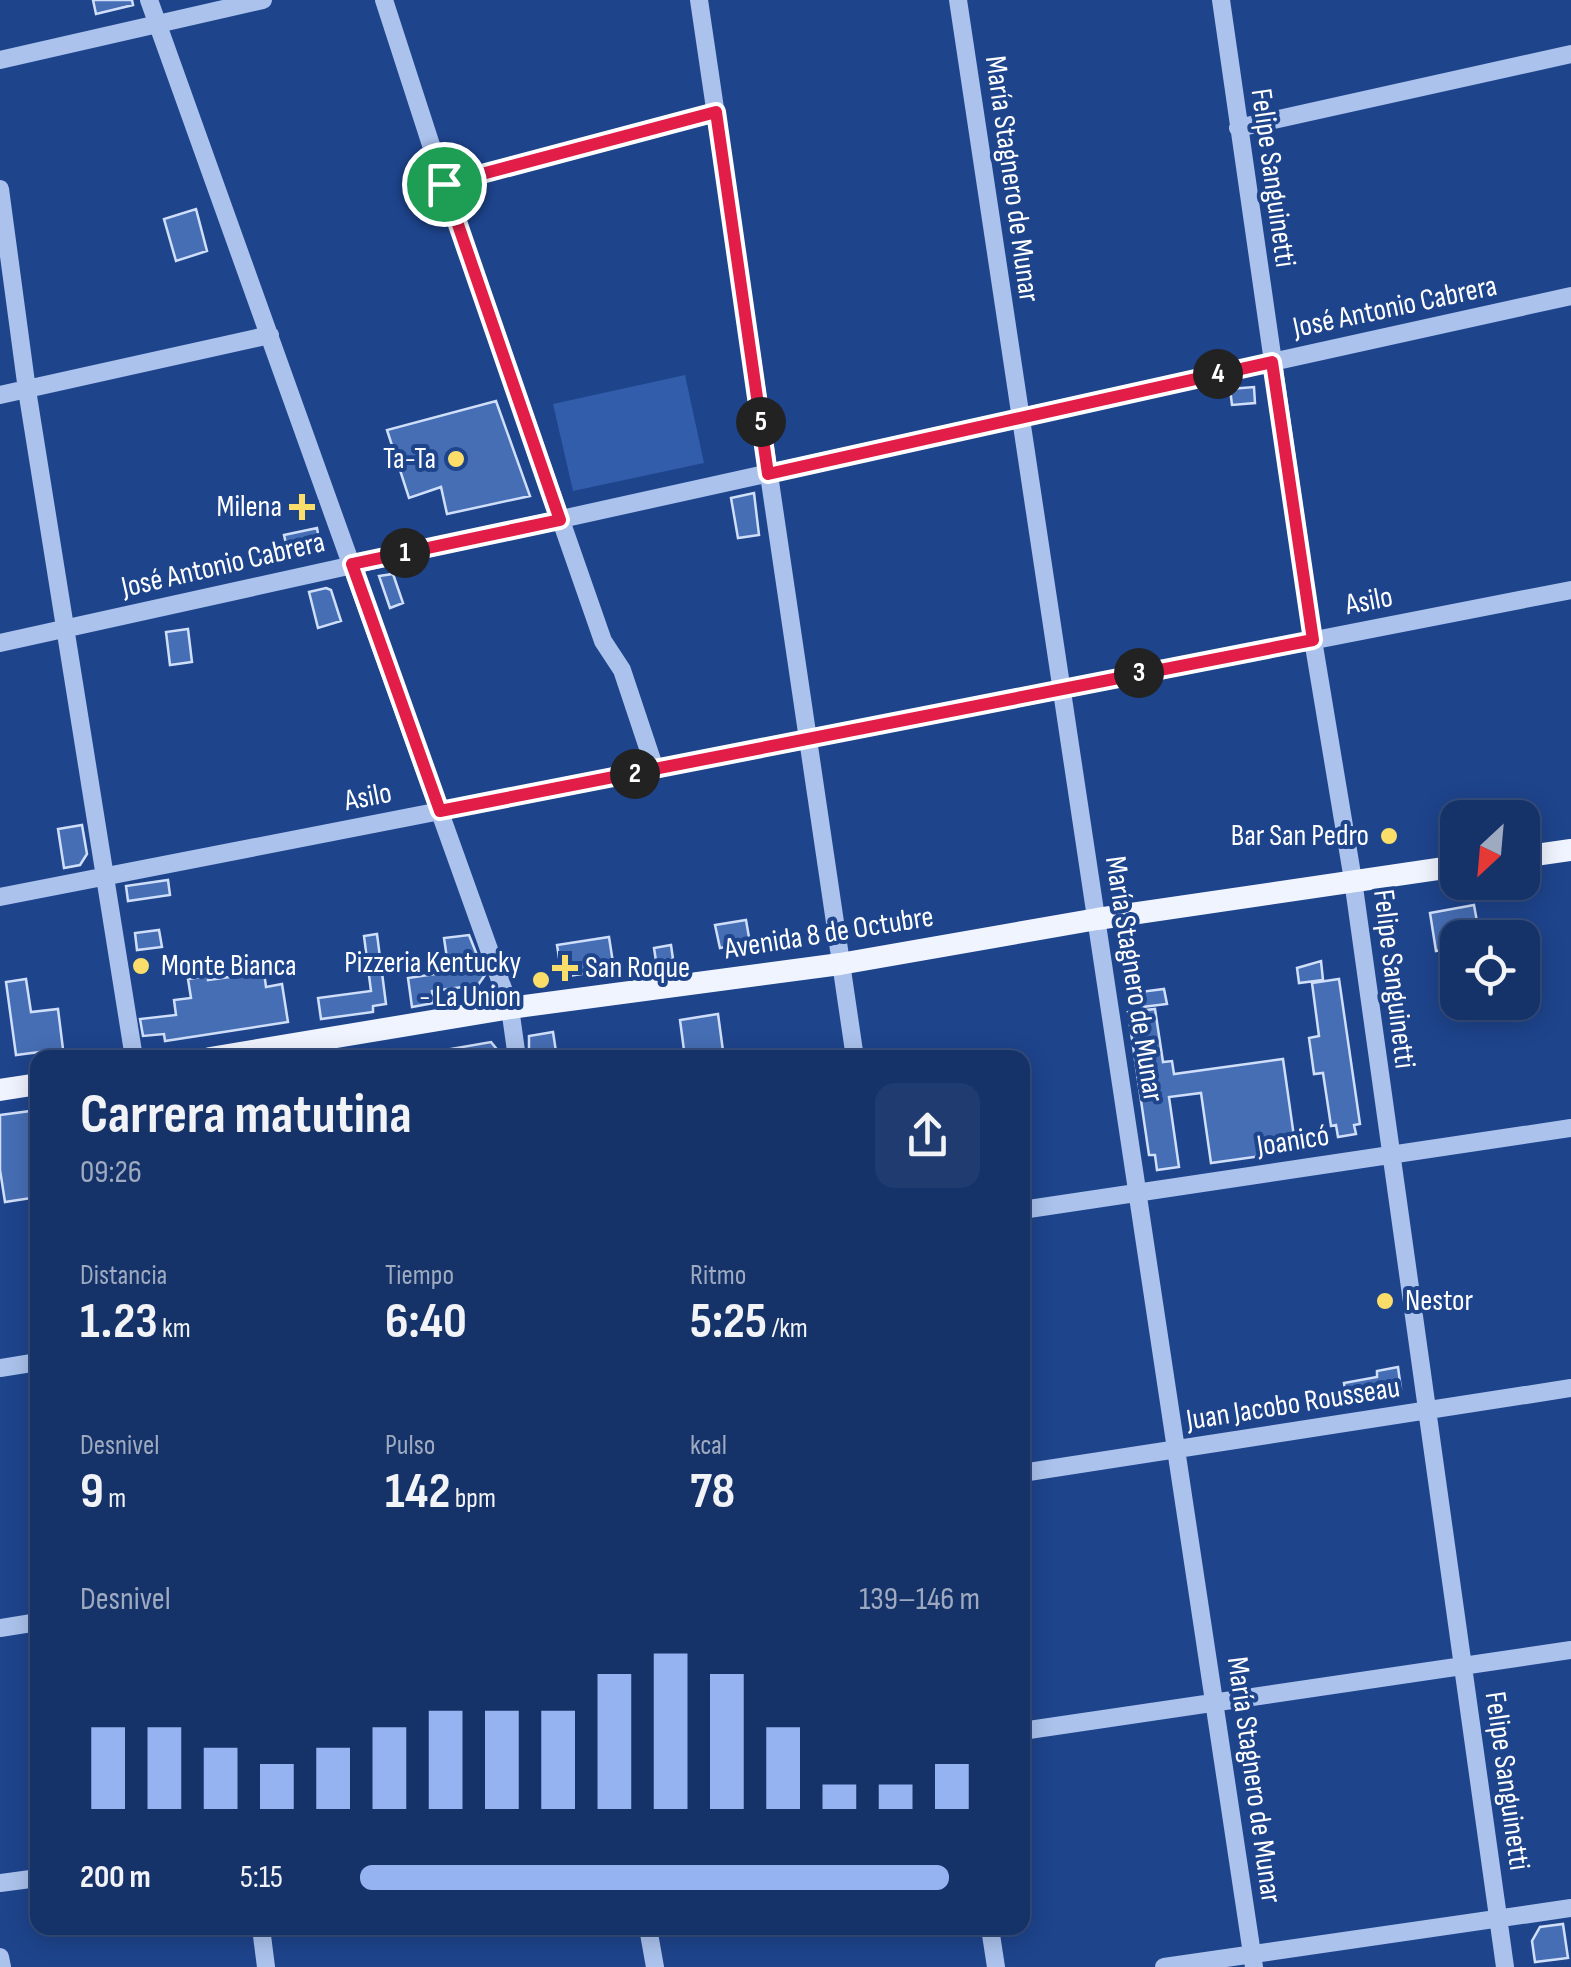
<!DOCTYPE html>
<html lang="es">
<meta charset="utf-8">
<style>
:root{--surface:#163369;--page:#1f3b6f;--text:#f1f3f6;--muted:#9eaac0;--line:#354e7d;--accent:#95b2f1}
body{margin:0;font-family:"Sofia Sans Condensed",sans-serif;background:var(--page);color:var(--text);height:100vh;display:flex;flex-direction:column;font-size:38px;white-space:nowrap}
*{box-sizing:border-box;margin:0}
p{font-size:32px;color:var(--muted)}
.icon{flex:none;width:55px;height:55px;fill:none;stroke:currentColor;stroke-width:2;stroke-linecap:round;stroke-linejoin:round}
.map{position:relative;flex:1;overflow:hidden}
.panel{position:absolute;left:30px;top:1050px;width:1000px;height:885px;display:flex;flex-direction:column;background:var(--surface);border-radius:20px;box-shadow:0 5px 25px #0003,0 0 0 2px var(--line)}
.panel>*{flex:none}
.needle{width:65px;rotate:206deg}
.tools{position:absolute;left:1440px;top:800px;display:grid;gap:20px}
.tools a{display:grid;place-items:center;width:100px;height:100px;border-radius:20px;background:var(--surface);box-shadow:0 5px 25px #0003,0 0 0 2px var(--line);font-size:50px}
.pin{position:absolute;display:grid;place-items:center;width:85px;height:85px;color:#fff;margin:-42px;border:5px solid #fff;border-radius:50%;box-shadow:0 2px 10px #0007}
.km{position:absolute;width:50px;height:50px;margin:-25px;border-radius:50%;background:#222;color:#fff;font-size:28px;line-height:50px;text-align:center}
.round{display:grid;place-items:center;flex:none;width:105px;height:105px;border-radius:20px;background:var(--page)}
.overview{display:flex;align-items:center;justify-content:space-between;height:170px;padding:0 50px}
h1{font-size:55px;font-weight:700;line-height:75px}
.figures{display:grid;grid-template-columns:repeat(3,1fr);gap:15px;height:170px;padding:10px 50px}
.figures div{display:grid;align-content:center}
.figures b{font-size:50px;font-weight:700}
.figures small{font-size:28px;font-weight:400}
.figures p{font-size:28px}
.chart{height:280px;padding:20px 50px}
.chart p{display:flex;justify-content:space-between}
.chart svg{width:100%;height:180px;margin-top:10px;stroke:var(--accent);stroke-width:6}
ul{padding:0 50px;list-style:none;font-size:32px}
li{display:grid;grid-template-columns:160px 120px 1fr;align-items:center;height:75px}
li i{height:25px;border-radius:12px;background:var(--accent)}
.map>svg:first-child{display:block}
.green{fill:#315daa}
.building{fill:#466eb4;stroke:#d0dff9;stroke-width:2.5}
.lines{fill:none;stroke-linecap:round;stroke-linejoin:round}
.path{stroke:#aac2ec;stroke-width:2.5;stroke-dasharray:5 8;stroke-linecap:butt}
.minor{stroke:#aac2ec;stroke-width:18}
.major{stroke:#f0f4ff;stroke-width:22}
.route-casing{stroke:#fff;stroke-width:20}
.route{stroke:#e11d48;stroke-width:12}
.poi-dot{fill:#fbde69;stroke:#1e448c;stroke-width:4}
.labels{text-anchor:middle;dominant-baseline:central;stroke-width:8;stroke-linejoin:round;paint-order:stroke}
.street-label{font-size:30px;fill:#fff;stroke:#1e448c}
.poi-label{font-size:30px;fill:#fff;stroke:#1e448c;text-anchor:end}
</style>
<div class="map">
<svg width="1571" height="1967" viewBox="0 0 1571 1967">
<rect width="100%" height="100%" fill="#1e448c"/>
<path class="green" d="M685,375L704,463L573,491L553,404Z"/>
<path class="building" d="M93,0H132L133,5L96,14Z
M196,209L207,251L176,261L164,219Z
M1254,387L1255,403L1232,405L1230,389Z
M496,401L530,496L447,514L441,487L409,498L387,430Z
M754,493L759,535L738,538L731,498Z
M317,528L321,551L289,557L284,535Z
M393,574L403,603L390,608L379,576Z
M326,588L331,590L341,621L318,628L309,592Z
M188,629L192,662L170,665L166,632Z
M82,825L87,854L80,865L64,868L58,829Z
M168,880L170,895L128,901L126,886Z
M1474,905L1480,938H1458V947L1436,951L1430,913Z
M746,920L750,943L720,948L715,925Z
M159,930L162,947L137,950L135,933Z
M377,934L386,1004L373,1006V1012L321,1019L318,998L371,991L364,936Z
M469,935L485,975L478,985L432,991L434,1003L412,1007L408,978L449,972L444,938Z
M609,937L614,969L562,977L557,945Z
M671,945L673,959L656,961L654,948Z
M1321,961L1323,980L1299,983L1297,968Z
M264,972L266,987L282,984L288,1022L165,1041L164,1034L143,1036L140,1019L176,1015L174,1000L191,998L188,979L208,976V980Z
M26,979L31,1012L58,1009L63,1049L16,1055L6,982Z
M1339,979L1360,1124L1354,1125L1356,1134L1338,1137L1336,1125L1331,1126L1323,1073L1314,1074L1309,1038L1319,1036L1312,983Z
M1164,989L1167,1004L1142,1007L1140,992Z
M1155,1009L1163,1062L1172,1061L1174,1074L1283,1059L1296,1151L1211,1163L1201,1093L1169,1097L1179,1167L1157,1170L1155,1155H1149L1128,1012Z
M718,1014L724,1058H685L680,1020Z
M553,1032L557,1058H529V1036Z
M491,1042L504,1058H446L445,1050Z
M38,1110V1197L5,1202L0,1170V1115Z
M1398,1367L1401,1389L1396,1397L1347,1402L1344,1383L1377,1377V1371Z
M1563,1924L1568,1958L1535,1962L1532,1941L1540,1927Z"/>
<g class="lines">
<path class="path" d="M461,180L700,116"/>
<path class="minor" d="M149,0L510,1008L517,1058
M384,0L444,185L603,641L622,670L655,769
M699,0L855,1058
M958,0C1052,656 1159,1311 1254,1967
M1221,0L1313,640L1353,880L1505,1967
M0,60L263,0
M1238,128L1571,54
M0,189L27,390L134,1058
M0,395L270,335
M0,643L1571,296
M0,897L1571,590
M1022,1210L1571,1128
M0,1368L38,1362
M1022,1473L1571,1388
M0,1628L38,1622
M1022,1731L1571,1650
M0,1883L38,1878
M261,1928L266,1967
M648,1928L655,1967
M990,1928L996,1967
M0,1957L2,1967
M1164,1967L1571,1908"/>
<path class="major" d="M1522,857L1571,850
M210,1058L510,1008L840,964L1097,919L1458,866
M0,1090L38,1084"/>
</g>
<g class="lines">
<g class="route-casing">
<path id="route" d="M716,112L768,474L1272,362L1313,640L440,811L352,564L560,520L444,184Z"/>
</g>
<use href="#route" class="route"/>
</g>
<g class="poi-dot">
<circle cx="456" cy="459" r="10"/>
<path d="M297 492h10v10h10v10h-10v10h-10v-10h-10v-10h10z"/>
<circle cx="1389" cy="836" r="10"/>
<circle cx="141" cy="966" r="10"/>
<path d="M560 953h10v10h10v10h-10v10h-10v-10h-10v-10h10z"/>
<circle cx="541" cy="980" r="10"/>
<circle cx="1385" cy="1301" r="10"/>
</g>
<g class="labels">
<g class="street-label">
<text transform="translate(1273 178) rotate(82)">Felipe Sanguinetti</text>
<text transform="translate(1012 179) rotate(82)">María Stagnero de Munar</text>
<text transform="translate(1395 307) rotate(-12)">José Antonio Cabrera</text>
<text transform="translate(223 565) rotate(-13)">José Antonio Cabrera</text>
<text transform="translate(1369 601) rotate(-11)">Asilo</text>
<text transform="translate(368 797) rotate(-11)">Asilo</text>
<text transform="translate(829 933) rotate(-9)">Avenida 8 de Octubre</text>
<text transform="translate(1134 979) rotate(81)">María Stagnero de Munar</text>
<text transform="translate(1394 979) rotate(83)">Felipe Sanguinetti</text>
<text transform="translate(1293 1141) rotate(-9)">Joanicó</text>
<text transform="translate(1293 1404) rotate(-9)">Juan Jacobo Rousseau</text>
<text transform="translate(1254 1780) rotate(82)">María Stagnero de Munar</text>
<text transform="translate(1507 1781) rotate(82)">Felipe Sanguinetti</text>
</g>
<g class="poi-label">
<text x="436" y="459">Ta-Ta</text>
<text x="282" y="507">Milena</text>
<text x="1369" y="836">Bar San Pedro</text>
<text x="521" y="963">Pizzeria Kentucky<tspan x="521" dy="34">- La Union</tspan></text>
<text x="161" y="966" text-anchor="start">Monte Bianca</text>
<text x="585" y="968" text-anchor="start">San Roque</text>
<text x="1405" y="1301" text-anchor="start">Nestor</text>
</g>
</g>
</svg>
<div class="tools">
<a><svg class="needle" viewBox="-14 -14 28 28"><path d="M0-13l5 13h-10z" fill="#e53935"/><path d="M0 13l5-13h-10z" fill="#9eaac0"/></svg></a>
<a><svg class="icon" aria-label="locate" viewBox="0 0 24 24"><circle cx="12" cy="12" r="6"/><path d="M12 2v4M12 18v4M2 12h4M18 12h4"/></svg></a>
</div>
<div class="pin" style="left:444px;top:184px;background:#1e9e55"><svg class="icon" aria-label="arrive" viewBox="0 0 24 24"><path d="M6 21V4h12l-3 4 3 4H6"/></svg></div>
<b class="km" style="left:405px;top:553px">1</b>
<b class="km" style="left:635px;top:774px">2</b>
<b class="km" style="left:1139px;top:673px">3</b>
<b class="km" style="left:1218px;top:374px">4</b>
<b class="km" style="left:761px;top:422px">5</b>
<section class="panel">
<div class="overview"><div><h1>Carrera matutina</h1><p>09:26</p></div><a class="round"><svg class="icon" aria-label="share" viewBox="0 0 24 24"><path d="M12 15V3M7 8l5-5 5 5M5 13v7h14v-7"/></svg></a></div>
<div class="figures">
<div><p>Distancia</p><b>1.23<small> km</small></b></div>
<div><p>Tiempo</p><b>6:40</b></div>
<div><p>Ritmo</p><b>5:25<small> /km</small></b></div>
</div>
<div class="figures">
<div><p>Desnivel</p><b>9<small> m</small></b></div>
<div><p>Pulso</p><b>142<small> bpm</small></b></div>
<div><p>kcal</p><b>78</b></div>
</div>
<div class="chart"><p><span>Desnivel</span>139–146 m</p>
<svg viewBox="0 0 160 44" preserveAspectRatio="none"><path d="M5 44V24M15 44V24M25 44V29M35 44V33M45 44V29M55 44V24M65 44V20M75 44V20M85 44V20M95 44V11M105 44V6M115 44V11M125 44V24M135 44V38M145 44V38M155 44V33"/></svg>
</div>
<ul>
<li><b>200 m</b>5:15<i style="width:95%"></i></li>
</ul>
</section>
</div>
